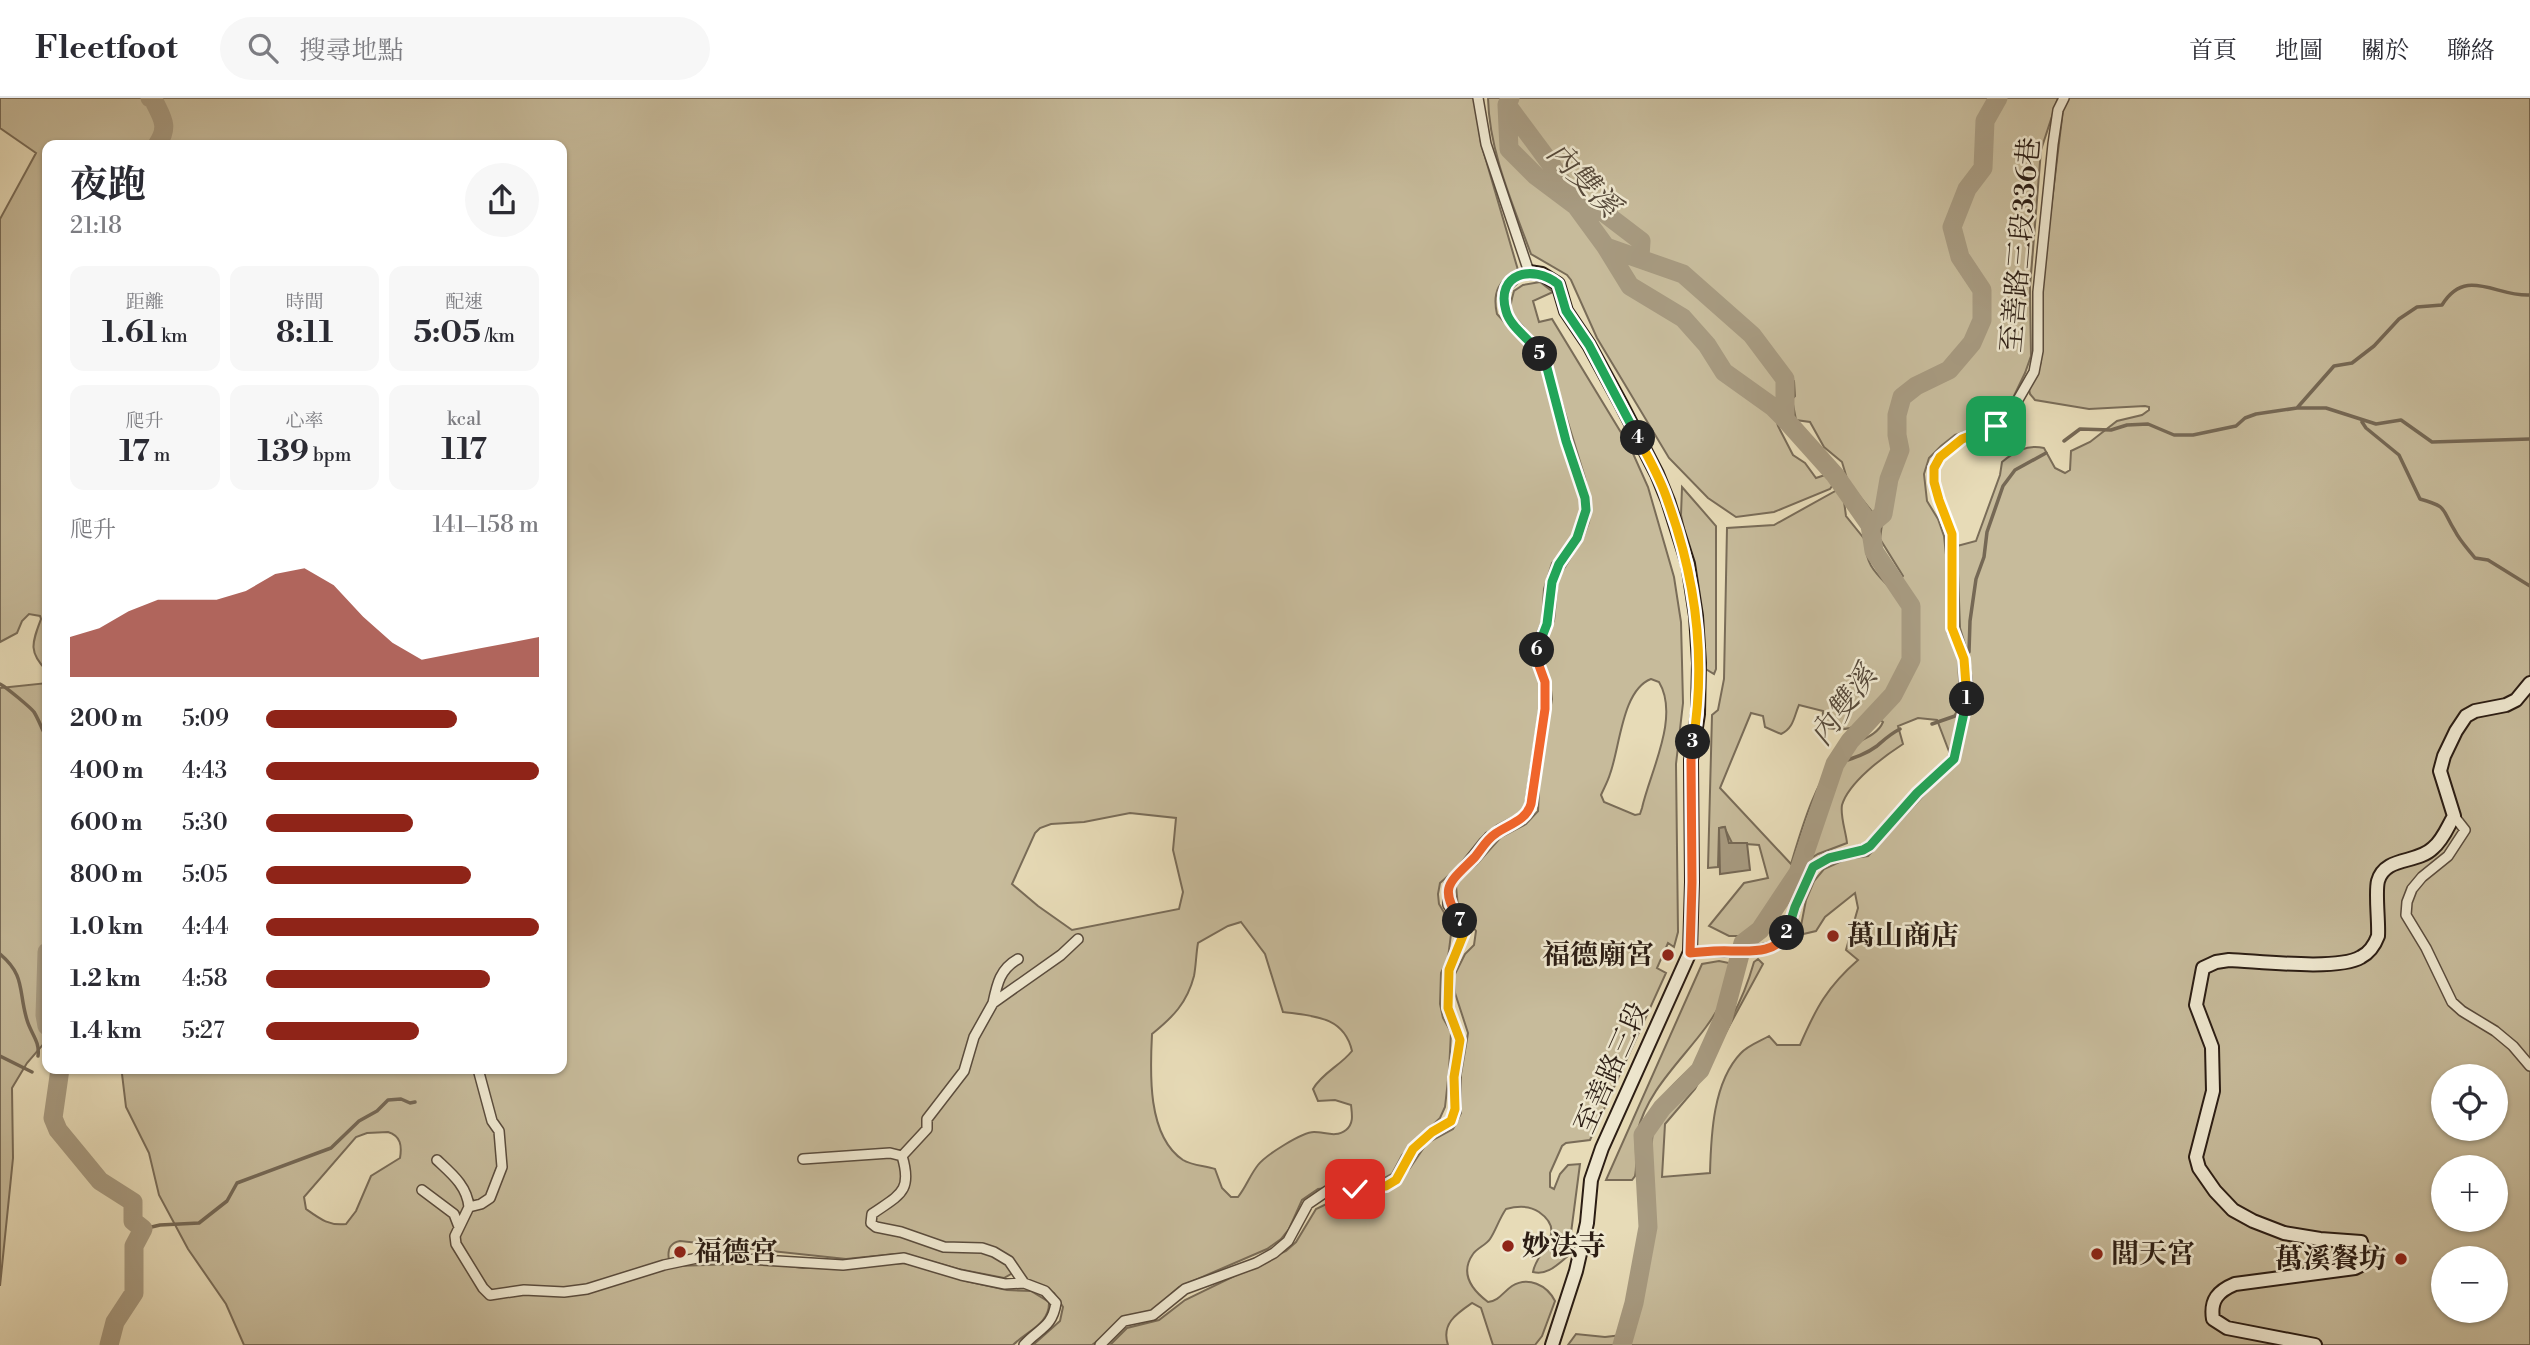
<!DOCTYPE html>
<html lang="zh-TW">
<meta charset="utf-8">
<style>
:root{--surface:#fff;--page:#f7f7f7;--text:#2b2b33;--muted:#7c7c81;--line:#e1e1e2;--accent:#8f2418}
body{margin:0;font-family:"Libre Bodoni","Noto Serif TC",serif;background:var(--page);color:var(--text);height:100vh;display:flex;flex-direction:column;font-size:26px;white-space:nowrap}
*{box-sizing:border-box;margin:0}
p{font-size:23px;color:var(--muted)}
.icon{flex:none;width:38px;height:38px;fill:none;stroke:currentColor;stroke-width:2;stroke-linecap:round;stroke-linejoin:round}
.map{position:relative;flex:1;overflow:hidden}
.details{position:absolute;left:42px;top:42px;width:525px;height:934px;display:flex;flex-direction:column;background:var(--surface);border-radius:14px;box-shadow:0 2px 5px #0004}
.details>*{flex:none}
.buttons{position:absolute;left:2431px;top:966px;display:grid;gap:14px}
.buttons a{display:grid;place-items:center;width:77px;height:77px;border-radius:50%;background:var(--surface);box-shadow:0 2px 5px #0004;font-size:35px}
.pin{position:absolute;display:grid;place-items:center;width:60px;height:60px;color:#fff;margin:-30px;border-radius:14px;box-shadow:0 4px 10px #0006}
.km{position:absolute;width:35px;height:35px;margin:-18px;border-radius:50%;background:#222;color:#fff;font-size:19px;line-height:35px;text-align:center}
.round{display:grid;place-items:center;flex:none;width:74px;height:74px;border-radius:37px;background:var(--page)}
.summary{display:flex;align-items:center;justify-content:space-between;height:119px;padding:0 28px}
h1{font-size:38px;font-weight:700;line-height:52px}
.metrics{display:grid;grid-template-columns:repeat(3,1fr);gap:10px;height:119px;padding:7px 28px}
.metrics div{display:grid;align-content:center;border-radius:14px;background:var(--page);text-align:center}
.metrics b{font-size:30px;font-weight:700}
.metrics small{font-size:19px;font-weight:400}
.metrics p{font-size:19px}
.chart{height:196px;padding:14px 28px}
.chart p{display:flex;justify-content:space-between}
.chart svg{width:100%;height:126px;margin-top:7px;fill:var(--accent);opacity:.7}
ul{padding:0 28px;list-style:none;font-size:23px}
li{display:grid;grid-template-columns:112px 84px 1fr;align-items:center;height:52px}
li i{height:18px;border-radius:9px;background:var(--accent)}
header{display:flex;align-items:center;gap:42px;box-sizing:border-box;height:98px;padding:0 35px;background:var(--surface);border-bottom:2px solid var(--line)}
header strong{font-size:33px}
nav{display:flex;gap:38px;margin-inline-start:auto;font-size:24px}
.search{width:490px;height:63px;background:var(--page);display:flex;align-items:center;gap:18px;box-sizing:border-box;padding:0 24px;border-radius:38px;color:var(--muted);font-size:26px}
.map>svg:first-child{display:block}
.green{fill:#c7bb9b;stroke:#796c58;stroke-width:2;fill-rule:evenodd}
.water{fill:#a79a80;stroke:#756855;stroke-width:2}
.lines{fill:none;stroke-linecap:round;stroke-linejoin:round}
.stream{stroke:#756855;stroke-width:3.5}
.river{stroke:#a79a80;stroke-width:19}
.street-casing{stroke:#5a4c3d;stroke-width:12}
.secondary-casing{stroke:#2b1d14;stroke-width:16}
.street{stroke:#efe8d0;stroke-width:9}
.secondary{stroke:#efe8d0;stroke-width:12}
.split-1-casing{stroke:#fff;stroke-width:14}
.split-2-casing{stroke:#fff;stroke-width:14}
.split-3-casing{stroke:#fff;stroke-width:14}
.split-4-casing{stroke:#fff;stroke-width:14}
.split-5-casing{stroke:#fff;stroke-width:14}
.split-6-casing{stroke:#fff;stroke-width:14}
.split-7-casing{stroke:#fff;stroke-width:14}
.split-8-casing{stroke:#fff;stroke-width:14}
.split-1{stroke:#f5b400;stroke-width:9}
.split-2{stroke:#22a559;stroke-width:9}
.split-3{stroke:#f0652b;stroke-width:9}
.split-4{stroke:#f5b400;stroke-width:9}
.split-5{stroke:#22a559;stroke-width:9}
.split-6{stroke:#22a559;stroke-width:9}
.split-7{stroke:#f0652b;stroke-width:9}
.split-8{stroke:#f5b400;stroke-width:9}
.poi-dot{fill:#8f2418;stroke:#efe8d0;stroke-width:2.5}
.labels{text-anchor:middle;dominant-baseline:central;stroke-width:5;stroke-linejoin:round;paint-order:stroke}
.street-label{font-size:28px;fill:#2b1d14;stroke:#efe8d0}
.poi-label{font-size:28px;font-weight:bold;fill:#2b1d14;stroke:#efe8d0;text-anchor:start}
.water-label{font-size:30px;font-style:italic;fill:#56493a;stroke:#efe8d0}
</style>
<header>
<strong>Fleetfoot</strong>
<div class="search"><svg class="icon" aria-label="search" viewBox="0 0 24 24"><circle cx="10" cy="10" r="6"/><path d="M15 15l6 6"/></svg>搜尋地點</div>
<nav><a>首頁</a><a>地圖</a><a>關於</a><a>聯絡</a></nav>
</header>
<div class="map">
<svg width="2530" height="1247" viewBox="0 0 2530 1247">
<rect width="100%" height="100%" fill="#e7dbb7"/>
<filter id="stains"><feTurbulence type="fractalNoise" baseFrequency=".00286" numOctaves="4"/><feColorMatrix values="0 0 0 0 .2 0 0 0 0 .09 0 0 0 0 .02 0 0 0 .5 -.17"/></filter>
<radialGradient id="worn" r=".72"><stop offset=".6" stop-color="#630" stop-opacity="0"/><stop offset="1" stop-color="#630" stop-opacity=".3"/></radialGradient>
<path class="green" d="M0,0H1475L1481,45L1518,172C1499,182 1492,194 1497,216L1543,267L1580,399V420L1566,452L1552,465L1544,491L1542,523L1532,547V560L1540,586L1541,600L1525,708L1517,717L1497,727L1480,741L1457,770L1440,785L1438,796L1439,806L1452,828L1448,860L1441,875L1440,906L1443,920L1451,934L1449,973L1445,1009L1440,1020L1402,1057L1392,1076L1377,1084L1318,1091L1302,1102L1289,1131L1281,1141L1267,1151L1179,1189L1151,1214L1109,1234L1092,1247H1033L1060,1223L1063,1209L1054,1195L1013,1175L1004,1180L958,1171L912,1158L895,1156L846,1161L680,1143C670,1145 667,1151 669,1162L677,1168L766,1165L803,1170L908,1165L966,1183L1007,1192L1031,1193L1049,1204C1050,1226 1027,1233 1013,1247H244L226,1206L188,1151L159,1097L149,1055L126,1009L122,976L124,971H562V47H47V573C28,554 32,545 41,521L40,518L29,516L22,523L17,535L0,544V121L36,55L0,30ZM1130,715L1176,720L1173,752L1183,794L1179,811L1072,832L1038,808L1012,786L1035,735L1040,730L1051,726L1084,724ZM1241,824L1265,856L1283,914C1313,918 1344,918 1352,953C1340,968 1322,975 1313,991L1318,1003L1335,1002L1351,1007C1352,1016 1354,1026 1346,1032C1336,1040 1325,1034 1314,1034C1302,1034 1266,1057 1258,1067C1250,1077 1246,1089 1238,1099H1231L1222,1090L1215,1071C1205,1068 1191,1067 1183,1062C1147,1038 1150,974 1152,936C1173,919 1187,905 1194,878C1196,868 1196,856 1198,845L1228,828ZM388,1034C401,1038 402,1048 400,1060L371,1078L356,1113L346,1126C329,1128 320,1121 306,1111L304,1099L356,1039L367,1035Z
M1488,0H2058L2041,52L2030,189L2031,258L2025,275L2012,302L1998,316L1984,328L1955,337L1941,348L1929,360L1924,376L1927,403L1938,421L1944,438L1949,485L1947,534L1957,553L1961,574L1960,606L1950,656L1937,622L1918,620L1898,628L1903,646C1883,659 1849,684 1842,707C1840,718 1846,734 1847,745L1818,756L1802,766L1791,783L1750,834L1742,838H1729L1709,828L1744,785L1768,780L1759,747L1732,745L1724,729L1719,730L1718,769L1708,770L1712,617L1718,612L1724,581L1727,430L1774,427L1839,391L1843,396L1846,418L1866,443C1864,466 1877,476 1892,492L1903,478L1880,441L1882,426L1848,384L1842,364L1824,349L1810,324L1796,322L1792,301L1795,298L1794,283L1791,281L1785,282L1776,305L1775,317L1778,328L1793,357L1805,365L1816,380L1828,376L1834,385L1830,391L1774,414L1736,419L1708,400L1669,360L1597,240L1571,182L1567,177L1531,156C1513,107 1489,53 1488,0ZM1799,607L1823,613L1822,627L1826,630C1833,631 1843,632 1850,630C1862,626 1871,614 1883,624C1876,641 1852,643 1840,656C1815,682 1801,733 1791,766L1720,690L1751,615L1763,618L1765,629L1781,636C1794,630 1794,618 1799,607Z
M2069,0H2530V1247H1568L1576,1236L1605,1239L1630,1236L1635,1225C1641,1194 1652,1162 1653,1131C1655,1093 1646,1051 1657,1014C1665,987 1691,973 1708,954C1730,928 1745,896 1754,864L1758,861L1763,866L1695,991L1665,1026L1662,1079L1710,1075C1711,1037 1713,984 1741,955C1747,948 1760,943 1769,938L1777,947H1800C1816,910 1827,889 1858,862L1846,852L1858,810L1855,795L1825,819L1816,833L1795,838L1800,833L1806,802L1814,783L1824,771L1846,761L1868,758L1955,663L1972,603L1969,560L1960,530L1957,448L1976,443L2000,377L2002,364C2014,354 2027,346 2044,350L2055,370L2065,375L2070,372L2071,353L2090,344L2117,323L2142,317L2149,312V309L2145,308L2089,311L2035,302L2030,296L2029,291L2041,264V194L2063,12ZM2443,978H2496V1031H2443ZM2443,1069H2496V1122H2443ZM2443,1160H2496V1213H2443Z
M1540,184L1553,194L1533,203L1539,224L1552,221L1631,351L1648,389L1674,479L1681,524L1683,605L1676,666L1678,834L1674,849L1668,845L1657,870L1666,875L1590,1042L1566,1045L1562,1048L1550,1075V1089L1554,1091L1560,1076L1568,1067L1580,1066L1568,1158C1558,1166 1547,1178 1533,1174C1536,1153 1569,1135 1539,1114C1529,1107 1517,1108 1506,1111C1499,1121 1496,1132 1490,1141C1486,1147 1477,1150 1473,1156C1459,1176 1472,1192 1488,1204C1499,1203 1503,1194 1512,1188C1528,1178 1547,1187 1555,1203L1542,1238L1535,1247H1493L1481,1210L1472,1205C1456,1216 1441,1226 1448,1247H1110L1127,1230L1159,1222L1185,1202L1286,1153L1296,1144L1316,1111L1343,1098L1384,1093L1395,1087L1410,1070L1427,1045L1453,1031L1461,1015V976L1468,935L1455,895L1454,878L1465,856L1474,847L1476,833L1458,809L1456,788L1465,776L1477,766L1501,739L1526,726L1538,713L1540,670L1552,601L1550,583L1542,558L1543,543L1554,523L1558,480L1583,440L1589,424L1591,408L1585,380L1548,259C1540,243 1516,231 1511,215C1509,209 1512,200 1514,193L1523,187ZM1651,581L1659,584C1680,619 1650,674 1642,710L1640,716L1635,717L1604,704L1601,697C1604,690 1608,683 1610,676C1620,649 1622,592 1651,581Z
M1682,389L1716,428V571L1714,576L1704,570L1700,506L1681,417Z
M47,585V942L27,965L12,990L13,1060L0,1188V590Z
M1719,863L1734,866C1736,877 1727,890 1723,901C1701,948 1650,981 1637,1035C1634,1050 1638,1064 1635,1078L1632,1082H1606L1702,866Z"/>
<path class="water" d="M1725,729L1729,745H1747L1750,772L1720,776L1719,730Z"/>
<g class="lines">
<path class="stream" d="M2297,310L2334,268L2352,265L2374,248L2399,221L2417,209L2442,207C2466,168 2496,199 2530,197
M2362,324L2366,330L2399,357L2420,401C2449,409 2441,411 2455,433C2460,443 2468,451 2475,460L2488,462L2530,488
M2064,343L2080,331L2111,332L2127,327L2148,326L2174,337H2193L2236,328L2245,320L2256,316L2297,310H2326L2376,326L2401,322L2432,344L2530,341
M1969,554L1970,523L1976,481L1984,459L1987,434L2003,388L2015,372L2046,355
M0,586C5,588 31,610 34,614C39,622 42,632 47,640
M1932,626L1955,618L1961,608L1959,564
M1835,666C1850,661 1865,657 1877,648C1885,641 1890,636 1900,631
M0,856C26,878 18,893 27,922C31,936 40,943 38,958
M0,958L32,974
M143,1131L160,1127L199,1125L227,1103L237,1085L331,1050L359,1023L377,1013L388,1002L401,1001L410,1005L415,1004"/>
<path class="river" d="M150,0L153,1C162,20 170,28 157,47
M1510,0L1507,7L1509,51L1536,78L1576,108L1606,149L1683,176L1752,237L1785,281V321L1835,377L1870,427L1874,453L1911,508V562L1893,597L1850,643L1835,666L1798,775L1760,832L1743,845L1723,921L1700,972L1662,1010L1643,1037L1648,1129L1634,1205L1622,1247
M1507,7L1553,69L1576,108L1603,114L1641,143L1640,160
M1606,149L1630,188L1683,220L1707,247L1724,274L1773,309L1785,321
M1870,427L1883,416L1889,381L1900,352L1897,337V317L1902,299L1916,288L1949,272L1972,245L1982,222V192L1960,159L1952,129L1967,91L1983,70L1985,23L1998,0
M47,854L45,917L47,928
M60,971L53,1020L58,1032L100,1083L133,1104V1123L143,1131L134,1148V1195L115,1224L109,1247"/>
<g class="street-casing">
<path id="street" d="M2454,718L2465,732L2448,758L2422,779L2412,791L2407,804L2406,817L2426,850L2452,904L2462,913L2495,933L2513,948L2530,968
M1690,854C1715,853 1769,859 1785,839C1793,829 1792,815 1798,803C1802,794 1807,776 1814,769C1829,754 1854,758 1870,748L1917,695L1953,661L1967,605V583L1964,561L1952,530V436L1939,402L1934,384V370L1940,359L1962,341L1996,328L2015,307L2034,274L2038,253V194L2053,46L2058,12L2064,0
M993,905C997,886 1000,871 1018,861
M478,971L492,1023L499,1033L502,1069L490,1100L481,1106L469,1109L455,1138L456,1146L483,1190L490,1197L524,1192L564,1194L587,1191L664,1167L697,1160H731L843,1167L904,1160L961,1177L1005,1186L1024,1185L1045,1193L1056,1205C1052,1230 1039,1230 1024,1247
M803,1061L890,1055L902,1058
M437,1062C452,1076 467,1088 469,1109
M422,1092L454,1116L459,1129
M1024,1185L1009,1163L994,1154L982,1150L944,1149L901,1134L876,1129L871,1125L872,1116C899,1097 913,1094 902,1058L927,1031V1021L964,973L974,939L993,905L1061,857L1078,841
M1100,1247L1124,1223L1153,1217L1185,1191L1256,1165L1274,1155L1288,1143L1308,1106L1327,1093L1386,1088L1396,1082L1413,1051L1432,1034L1451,1023L1455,1011L1454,979L1460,942L1448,910L1449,872L1464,835L1459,822L1448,807L1449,787L1489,739L1523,720L1529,714L1545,611V584L1537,562V547L1547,526L1552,483L1559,466L1577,440L1586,412L1585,400L1566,343L1546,266L1539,254L1508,219L1505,209L1504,196L1508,187L1518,178L1529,174L1486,46L1478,0"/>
</g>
<g class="secondary-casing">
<path id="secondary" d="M1529,174L1542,176L1558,186L1566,213L1589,247L1621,306L1657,376L1668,403L1688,466L1696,518L1699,565L1698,616L1691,662L1692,784L1690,854L1602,1050L1591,1082L1587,1125L1576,1173L1552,1247
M2315,1247L2227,1230L2213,1221C2210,1202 2218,1193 2235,1186L2355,1170L2361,1167L2364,1157L2361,1144L2320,1141L2284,1135L2253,1123L2233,1112L2215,1093L2199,1070L2196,1059L2213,993L2212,949L2196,907L2203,870L2216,864L2229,862C2258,863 2338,873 2361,859C2369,855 2375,846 2378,838C2379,824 2375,794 2378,783C2385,758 2417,766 2433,750C2443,742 2448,728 2454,718L2440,673L2444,658L2456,633L2466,618L2475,613L2506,607L2516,602L2530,585"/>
</g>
<use href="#street" class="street"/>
<use href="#secondary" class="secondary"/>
</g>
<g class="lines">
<g class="split-1-casing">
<path id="split-1" d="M1967,601L1964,561L1952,530V436L1939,402L1934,384V370L1940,359L1962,341L1996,328"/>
</g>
<g class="split-2-casing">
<path id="split-2" d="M1787,835L1795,809L1813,769L1829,760L1863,752L1870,748L1917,695L1954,661L1967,601"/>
</g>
<g class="split-3-casing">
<path id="split-3" d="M1693,644L1691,662L1692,784L1690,855C1704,854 1717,852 1731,853C1751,853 1775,856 1787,835"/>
</g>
<g class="split-4-casing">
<path id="split-4" d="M1638,340C1649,361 1661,381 1668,404C1696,481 1706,563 1693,644"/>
</g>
<g class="split-5-casing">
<path id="split-5" d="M1540,256C1531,242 1510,229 1506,213C1495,175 1533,166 1558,186L1566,213L1589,247L1638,340"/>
</g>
<g class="split-6-casing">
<path id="split-6" d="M1537,552L1547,526L1552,484L1559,466L1577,440L1586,412L1585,400L1566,343L1546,266L1540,256"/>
</g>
<g class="split-7-casing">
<path id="split-7" d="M1460,823C1439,789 1448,786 1474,760C1481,752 1486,742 1495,736C1509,726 1526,723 1531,706L1545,611V584L1537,562V552"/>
</g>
<g class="split-8-casing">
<path id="split-8" d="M1355,1091L1386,1088L1396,1082L1413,1051L1432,1034L1451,1023L1455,1011L1454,979L1460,942L1448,910L1449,872L1464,835L1460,823"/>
</g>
<use href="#split-1" class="split-1"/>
<use href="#split-2" class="split-2"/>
<use href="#split-3" class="split-3"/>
<use href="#split-4" class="split-4"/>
<use href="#split-5" class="split-5"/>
<use href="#split-6" class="split-6"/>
<use href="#split-7" class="split-7"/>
<use href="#split-8" class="split-8"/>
</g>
<g class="poi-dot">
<circle cx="1833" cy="838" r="7"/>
<circle cx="1668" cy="857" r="7"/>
<circle cx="1508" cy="1148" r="7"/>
<circle cx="680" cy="1154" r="7"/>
<circle cx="2097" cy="1156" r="7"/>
<circle cx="2401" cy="1161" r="7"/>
</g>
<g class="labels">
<g class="street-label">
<text transform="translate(2021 147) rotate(-85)">至善路三段336巷</text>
<text transform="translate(1612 970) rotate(-66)">至善路三段</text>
</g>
<g class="poi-label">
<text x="1847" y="838">萬山商店</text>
<text x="1654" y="857" text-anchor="end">福德廟宮</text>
<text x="1522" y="1148">妙法寺</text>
<text x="694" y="1154">福德宮</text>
<text x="2111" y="1156">閭天宮</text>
<text x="2387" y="1161" text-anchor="end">萬溪餐坊</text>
</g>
<g class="water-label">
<text transform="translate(1583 82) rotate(46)">內雙溪</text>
<text transform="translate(1844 608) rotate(-54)">內雙溪</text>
</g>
</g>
<rect width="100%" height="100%" filter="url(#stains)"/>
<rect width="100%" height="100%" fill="url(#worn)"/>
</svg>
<div class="buttons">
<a><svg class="icon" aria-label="locate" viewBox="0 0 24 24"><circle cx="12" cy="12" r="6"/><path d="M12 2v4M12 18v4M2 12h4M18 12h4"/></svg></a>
<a>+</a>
<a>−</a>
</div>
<div class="pin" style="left:1996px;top:328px;background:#1e9e55"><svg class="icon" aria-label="arrive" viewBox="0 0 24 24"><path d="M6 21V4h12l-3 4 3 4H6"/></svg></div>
<div class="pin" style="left:1355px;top:1091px;background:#d93025"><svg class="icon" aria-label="check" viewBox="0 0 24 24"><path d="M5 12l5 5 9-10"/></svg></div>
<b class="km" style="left:1967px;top:601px">1</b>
<b class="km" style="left:1787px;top:835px">2</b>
<b class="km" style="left:1693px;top:644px">3</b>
<b class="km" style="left:1638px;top:340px">4</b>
<b class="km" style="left:1540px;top:256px">5</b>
<b class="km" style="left:1537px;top:552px">6</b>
<b class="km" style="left:1460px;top:823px">7</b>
<section class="details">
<div class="summary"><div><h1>夜跑</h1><p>21:18</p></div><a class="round"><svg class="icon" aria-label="share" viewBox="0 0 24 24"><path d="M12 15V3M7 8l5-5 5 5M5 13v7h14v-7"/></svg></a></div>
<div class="metrics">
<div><p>距離</p><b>1.61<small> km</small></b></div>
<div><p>時間</p><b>8:11</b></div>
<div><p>配速</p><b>5:05<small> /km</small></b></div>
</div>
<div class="metrics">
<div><p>爬升</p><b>17<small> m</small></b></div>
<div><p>心率</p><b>139<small> bpm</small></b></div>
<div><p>kcal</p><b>117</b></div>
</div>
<div class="chart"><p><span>爬升</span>141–158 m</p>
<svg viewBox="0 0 160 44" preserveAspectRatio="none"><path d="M0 44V30L10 27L20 21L30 17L40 17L50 17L60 14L70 8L80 6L90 12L100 23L110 32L120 38L130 36L140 34L150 32L160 30V44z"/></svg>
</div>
<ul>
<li><b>200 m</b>5:09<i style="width:70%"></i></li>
<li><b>400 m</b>4:43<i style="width:100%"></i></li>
<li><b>600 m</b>5:30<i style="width:54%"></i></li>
<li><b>800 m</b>5:05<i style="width:75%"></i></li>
<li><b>1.0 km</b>4:44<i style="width:100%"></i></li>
<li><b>1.2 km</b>4:58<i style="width:82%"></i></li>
<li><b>1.4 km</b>5:27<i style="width:56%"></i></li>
</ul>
</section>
</div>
